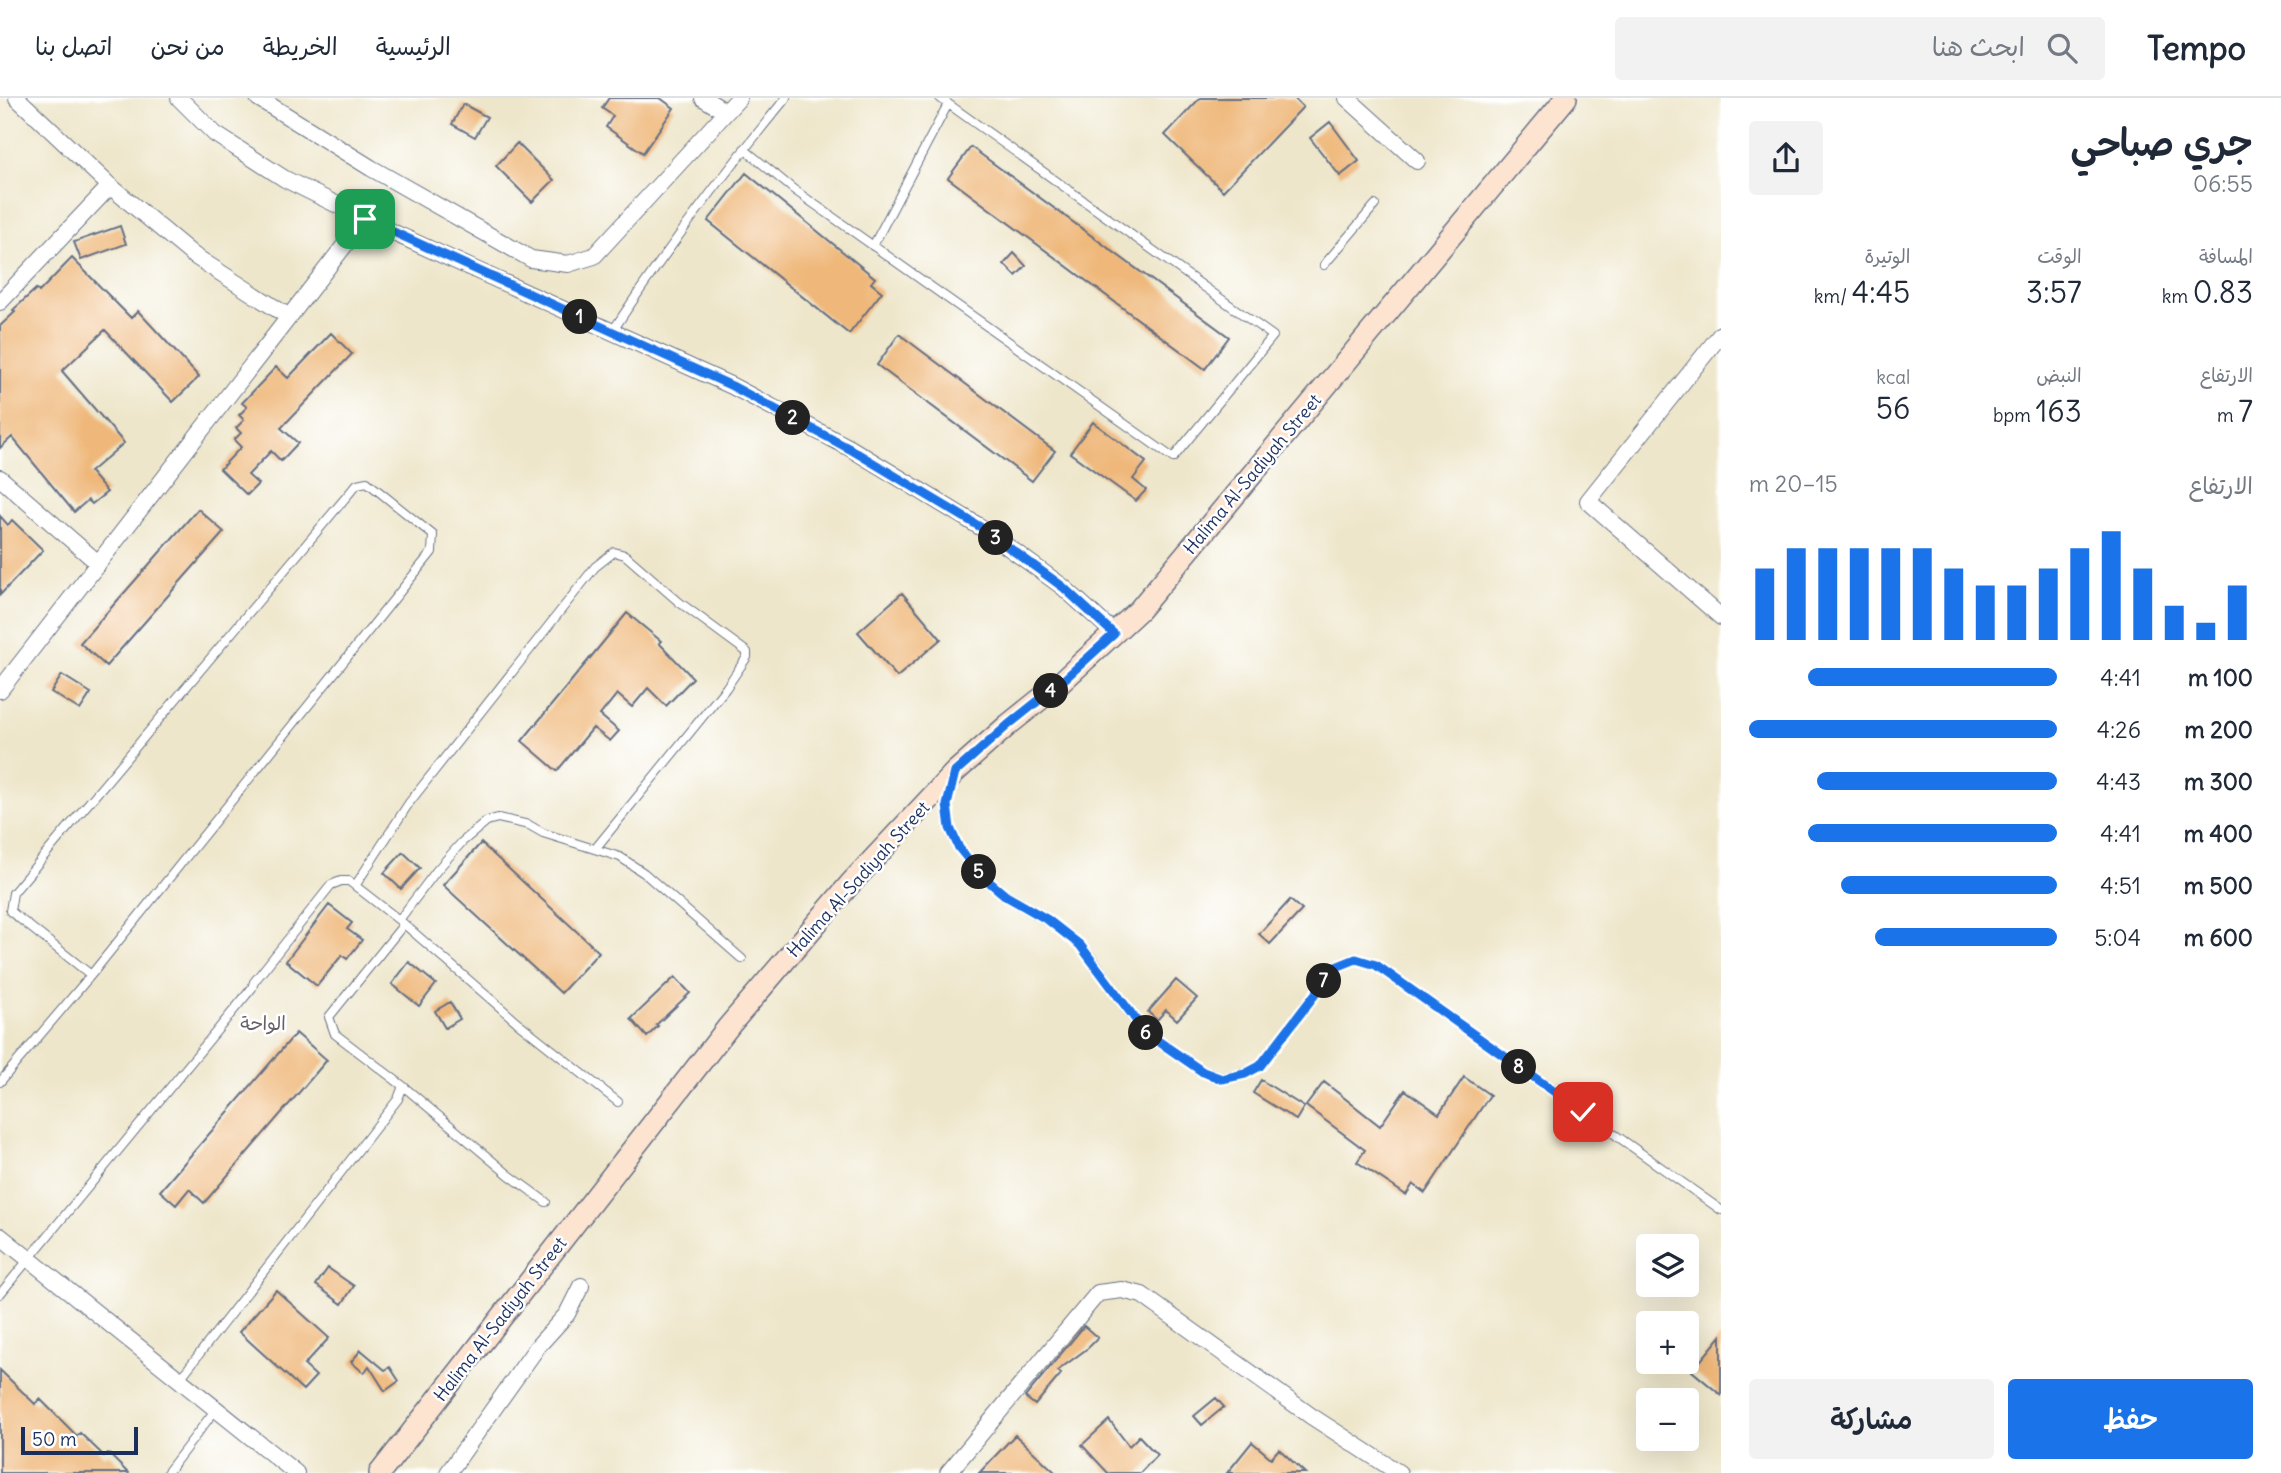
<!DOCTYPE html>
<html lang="ar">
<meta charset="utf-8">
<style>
:root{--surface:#fff;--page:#f2f2f3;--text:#1f2937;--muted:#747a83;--line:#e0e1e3;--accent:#1a73e8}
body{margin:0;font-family:Delius,"Playpen Sans Arabic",sans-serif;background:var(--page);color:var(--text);direction:rtl;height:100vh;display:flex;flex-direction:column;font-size:26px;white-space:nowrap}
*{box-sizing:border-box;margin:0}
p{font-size:23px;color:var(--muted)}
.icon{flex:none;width:38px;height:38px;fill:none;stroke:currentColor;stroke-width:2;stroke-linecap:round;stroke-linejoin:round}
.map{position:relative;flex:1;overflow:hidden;direction:ltr}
.drawer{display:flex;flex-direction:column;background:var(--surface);width:560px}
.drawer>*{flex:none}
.fabs{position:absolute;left:1636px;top:1136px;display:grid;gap:14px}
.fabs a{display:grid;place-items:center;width:63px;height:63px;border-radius:7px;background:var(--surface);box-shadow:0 7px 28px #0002;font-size:35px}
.scale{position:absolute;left:21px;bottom:18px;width:117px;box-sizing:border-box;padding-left:7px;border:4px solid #1b2f5e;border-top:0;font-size:19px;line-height:24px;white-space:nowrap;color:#1b2f5e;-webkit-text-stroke:5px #fff;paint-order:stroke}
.pin{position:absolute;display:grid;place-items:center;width:60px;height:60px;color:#fff;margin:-30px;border-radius:14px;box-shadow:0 4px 10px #0006}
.km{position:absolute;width:35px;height:35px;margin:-18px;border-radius:50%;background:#222;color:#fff;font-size:19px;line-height:35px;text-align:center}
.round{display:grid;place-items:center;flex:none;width:74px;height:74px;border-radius:7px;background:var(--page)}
.overview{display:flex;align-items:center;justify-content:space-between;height:119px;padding:0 28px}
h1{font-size:38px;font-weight:600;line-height:52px}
.figures{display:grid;grid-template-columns:repeat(3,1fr);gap:10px;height:119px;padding:7px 28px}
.figures div{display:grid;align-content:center}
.figures b{font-size:30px;font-weight:600}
.figures small{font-size:19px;font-weight:400}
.figures p{font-size:19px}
.chart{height:196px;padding:14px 28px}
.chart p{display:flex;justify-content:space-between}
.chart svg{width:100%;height:126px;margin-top:7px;stroke:var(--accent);stroke-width:6}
.primary-button{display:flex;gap:14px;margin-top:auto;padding:14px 28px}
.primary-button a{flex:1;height:80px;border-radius:7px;background:var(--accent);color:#fff;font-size:28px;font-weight:600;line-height:80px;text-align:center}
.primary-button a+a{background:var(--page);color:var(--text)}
ul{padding:0 28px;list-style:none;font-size:23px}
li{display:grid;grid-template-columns:112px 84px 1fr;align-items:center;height:52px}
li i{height:18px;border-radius:9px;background:var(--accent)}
header{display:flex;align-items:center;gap:42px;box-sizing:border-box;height:98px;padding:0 35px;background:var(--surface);border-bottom:2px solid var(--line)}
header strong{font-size:33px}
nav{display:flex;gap:38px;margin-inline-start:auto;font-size:24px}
.search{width:490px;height:63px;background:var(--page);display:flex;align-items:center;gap:18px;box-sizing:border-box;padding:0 24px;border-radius:7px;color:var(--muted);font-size:26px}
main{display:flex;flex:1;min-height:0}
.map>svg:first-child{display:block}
.building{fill:#efb87a}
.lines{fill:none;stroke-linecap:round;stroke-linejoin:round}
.lane-casing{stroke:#656f84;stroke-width:10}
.street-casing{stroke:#656f84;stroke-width:18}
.secondary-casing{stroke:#656f84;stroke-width:24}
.lane{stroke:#fff;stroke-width:8}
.street{stroke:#fff;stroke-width:16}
.secondary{stroke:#fde4d1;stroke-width:21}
.route-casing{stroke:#fff;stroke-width:14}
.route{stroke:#1a73e8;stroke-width:9}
.labels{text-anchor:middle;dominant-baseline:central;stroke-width:5;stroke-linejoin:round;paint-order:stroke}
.street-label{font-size:18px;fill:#1b2f5e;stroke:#fff}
.neighbourhood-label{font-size:19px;fill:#655f68;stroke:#fff}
</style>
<header>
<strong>Tempo</strong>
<div class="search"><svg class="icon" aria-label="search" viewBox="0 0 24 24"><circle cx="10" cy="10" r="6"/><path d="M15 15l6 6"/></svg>ابحث هنا</div>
<nav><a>الرئيسية</a><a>الخريطة</a><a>من نحن</a><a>اتصل بنا</a></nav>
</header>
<main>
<section class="drawer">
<div class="overview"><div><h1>جري صباحي</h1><p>06:55</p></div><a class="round"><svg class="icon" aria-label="share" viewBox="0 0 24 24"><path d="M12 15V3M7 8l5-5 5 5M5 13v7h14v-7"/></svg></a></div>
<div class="figures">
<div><p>المسافة</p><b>0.83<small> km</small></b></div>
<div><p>الوقت</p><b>3:57</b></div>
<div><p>الوتيرة</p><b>4:45<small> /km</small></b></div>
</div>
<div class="figures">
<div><p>الارتفاع</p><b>7<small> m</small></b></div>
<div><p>النبض</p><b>163<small> bpm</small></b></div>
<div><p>kcal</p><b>56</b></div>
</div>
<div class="chart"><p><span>الارتفاع</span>15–20 m</p>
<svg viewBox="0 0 160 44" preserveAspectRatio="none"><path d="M5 44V19M15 44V12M25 44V12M35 44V12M45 44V12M55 44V12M65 44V19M75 44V25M85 44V25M95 44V19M105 44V12M115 44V6M125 44V19M135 44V32M145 44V38M155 44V25"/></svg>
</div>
<ul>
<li><b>100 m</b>4:41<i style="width:81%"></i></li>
<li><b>200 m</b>4:26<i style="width:100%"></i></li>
<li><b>300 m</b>4:43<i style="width:78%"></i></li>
<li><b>400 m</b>4:41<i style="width:81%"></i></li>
<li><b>500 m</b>4:51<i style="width:70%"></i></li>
<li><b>600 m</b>5:04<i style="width:59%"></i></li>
</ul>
<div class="primary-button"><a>حفظ</a><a>مشاركة</a></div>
</section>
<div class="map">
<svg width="1721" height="1375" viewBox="0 0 1721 1375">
<rect width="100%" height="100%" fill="#fff"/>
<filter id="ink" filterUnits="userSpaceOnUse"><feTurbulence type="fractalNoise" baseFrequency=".0143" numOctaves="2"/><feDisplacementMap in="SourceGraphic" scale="14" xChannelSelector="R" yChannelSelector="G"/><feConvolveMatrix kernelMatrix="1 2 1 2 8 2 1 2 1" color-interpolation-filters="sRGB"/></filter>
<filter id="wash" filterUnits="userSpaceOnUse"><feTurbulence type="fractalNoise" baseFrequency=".00686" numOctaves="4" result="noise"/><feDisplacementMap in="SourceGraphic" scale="28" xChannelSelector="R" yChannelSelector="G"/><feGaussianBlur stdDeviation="1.57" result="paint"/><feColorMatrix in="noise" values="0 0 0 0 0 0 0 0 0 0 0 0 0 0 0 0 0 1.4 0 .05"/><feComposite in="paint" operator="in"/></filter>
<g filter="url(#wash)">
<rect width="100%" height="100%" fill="#eee6ca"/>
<g id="blocks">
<path class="building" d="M609,0H660L674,10L643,55L606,29L613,18L602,10Z
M1200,0H1294L1303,9L1223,93L1165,37Z
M463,6L487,19L475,39L452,26Z
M1330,24L1359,63L1340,78L1310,40Z
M517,45L554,82L532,104L496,68Z
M971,49L1229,239L1205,271L948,80Z
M746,75L875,180L871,185L882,194L849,236L708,123Z
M120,128L126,146L81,162L74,144Z
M1014,155L1026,168L1016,178L1004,166Z
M72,160L131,220L138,213L199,279L173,304L105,232L62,273L124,345L90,374L107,394L92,406L88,402L74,414L12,339L0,350V228L15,214L13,212L36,191L39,194Z
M331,235L352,256L281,330L298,345L281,363L271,353L248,377L258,386L247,397L220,371L241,349L234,342L241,335L236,330L244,322L239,317L247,309L242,305L276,269L288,280Z
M899,236L1055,353L1032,383L877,267Z
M1093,324L1146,364L1133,381L1146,392L1136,403L1070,355Z
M198,411L224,434L106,568L80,545Z
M0,418L8,427L12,422L43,452L0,497Z
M902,495L941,541L897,579L858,534Z
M627,515L661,543L659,545L693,580L666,608L648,590L632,609L617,596L600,617L619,633L610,643L593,630L557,673L522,643Z
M62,577L91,595L80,612L51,594Z
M481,745L599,854L561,895L443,787Z
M403,754L420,770L401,791L384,775Z
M1290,802L1302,812L1270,846L1259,836Z
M329,807L352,825L347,831L362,842L347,861L342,857L317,888L286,863Z
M409,864L436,886L419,908L392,886Z
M675,879L690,895L656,927L658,928L647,939L631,921Z
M1176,882L1197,900L1177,922L1166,912L1157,922L1148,914Z
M450,904L460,921L445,930L435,913Z
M296,935L327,962L204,1105L189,1091L176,1107L160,1093Z
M1464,979L1490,997L1425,1095L1413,1086L1406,1097L1357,1064L1365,1052L1306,1008L1324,984L1380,1028L1405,992L1439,1016Z
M1261,982L1304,1009L1296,1022L1253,995Z
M328,1170L354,1188L342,1206L316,1187Z
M276,1192L329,1240L304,1267L316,1278L303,1292L239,1234Z
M1084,1228L1098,1240L1088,1250L1057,1273L1061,1276L1035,1307L1025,1299Z
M1721,1238V1297L1692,1273Z
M361,1252L385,1272L390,1269L399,1283L385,1293L369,1268L364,1275L351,1264Z
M0,1272L35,1306L40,1301L77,1338L80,1335L104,1358L108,1355L128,1375H0Z
M1216,1300L1224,1309L1202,1327L1194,1318Z
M1109,1322L1129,1348L1139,1338L1157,1357L1140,1375H1108L1082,1347Z
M1015,1337L1056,1375H979Z
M1252,1344L1271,1360L1279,1351L1305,1375H1227Z"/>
</g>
</g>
<g filter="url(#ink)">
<use href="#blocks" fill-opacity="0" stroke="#656f84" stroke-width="2"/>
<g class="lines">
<g class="lane-casing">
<path id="lane" d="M744,51L793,91L1173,360L1273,238L940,0
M873,148L948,6
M1324,167L1375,107
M612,234C665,153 724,75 786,0
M952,685C951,692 948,699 947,706C944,743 977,777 1005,797C1029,815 1058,825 1080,847C1106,872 1118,907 1143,932C1154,943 1170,952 1182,960C1212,981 1226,986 1260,968L1336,869L1356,861L1376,867L1721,1112
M355,788L409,705L595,469L614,454L625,457L679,504L747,554V559L726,590L595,751
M399,822L437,772L462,744L487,723L498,720L529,727L543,735L620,759L644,775L742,861
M404,826L517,924L618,1004
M0,984L91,877L432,454L433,437L367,384L357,386L13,795L10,813L91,877
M403,988L509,1077L546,1104
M0,1196L252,890L254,884L331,787L341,783H349L404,826L329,919L335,936L403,988L398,1001L179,1282
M167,1375L216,1311"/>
</g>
<g class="street-casing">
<path id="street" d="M17,0L110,88L193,157L289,219
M179,0L215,36L285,81L394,135L732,288L850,350L982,430L1063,489L1114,535
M258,0L371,70L531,161L568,166L594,158L739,0
M703,0L726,14
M1347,0L1417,63
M0,204L110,88
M1721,236L1588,403L1721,519
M0,380L98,465
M0,592L365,121
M0,1138L296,1375
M448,1375L538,1248L567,1216L581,1188
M948,1375L1098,1195L1122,1192L1142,1197L1311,1318L1399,1375"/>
</g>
<g class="secondary-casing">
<path id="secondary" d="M380,1375L729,928L850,786L955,674L1008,627L1058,587L1139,512L1566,0"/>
</g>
<use href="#lane" class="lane"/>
<use href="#street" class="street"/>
<use href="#secondary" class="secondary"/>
</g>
</g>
<g class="lines" filter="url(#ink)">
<g class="route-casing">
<path id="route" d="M365,121L732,288L850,351L982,430L1063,489L1114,536L1058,587L1008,627L955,674L947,707L950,730L959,750L981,777L1006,798L1048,822L1080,847L1145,934L1203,974L1222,981L1245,976L1260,968L1336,869L1356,861L1376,867L1583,1014"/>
</g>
<use href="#route" class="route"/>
</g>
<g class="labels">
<g class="street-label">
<text transform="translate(1252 376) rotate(-50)">Halima Al-Sadiyah Street</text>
<text transform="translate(858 781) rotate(-48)">Halima Al-Sadiyah Street</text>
<text transform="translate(500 1221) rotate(-52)">Halima Al-Sadiyah Street</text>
</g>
<g class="neighbourhood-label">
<text x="263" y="925">الواحة</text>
</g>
</g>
</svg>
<div class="fabs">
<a><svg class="icon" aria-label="layers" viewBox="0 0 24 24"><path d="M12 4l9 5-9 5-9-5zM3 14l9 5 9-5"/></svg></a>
<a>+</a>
<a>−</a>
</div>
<div class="scale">50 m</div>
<div class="pin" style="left:365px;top:121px;background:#1e9e55"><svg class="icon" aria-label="arrive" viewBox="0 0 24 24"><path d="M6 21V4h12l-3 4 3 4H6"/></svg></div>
<div class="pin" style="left:1583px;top:1014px;background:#d93025"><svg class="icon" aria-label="check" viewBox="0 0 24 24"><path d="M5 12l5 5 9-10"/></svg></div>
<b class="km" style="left:580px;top:219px">1</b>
<b class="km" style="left:793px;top:320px">2</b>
<b class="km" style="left:996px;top:440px">3</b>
<b class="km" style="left:1051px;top:593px">4</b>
<b class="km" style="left:979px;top:774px">5</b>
<b class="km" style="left:1146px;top:935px">6</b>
<b class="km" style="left:1324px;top:883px">7</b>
<b class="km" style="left:1519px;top:969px">8</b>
</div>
</main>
